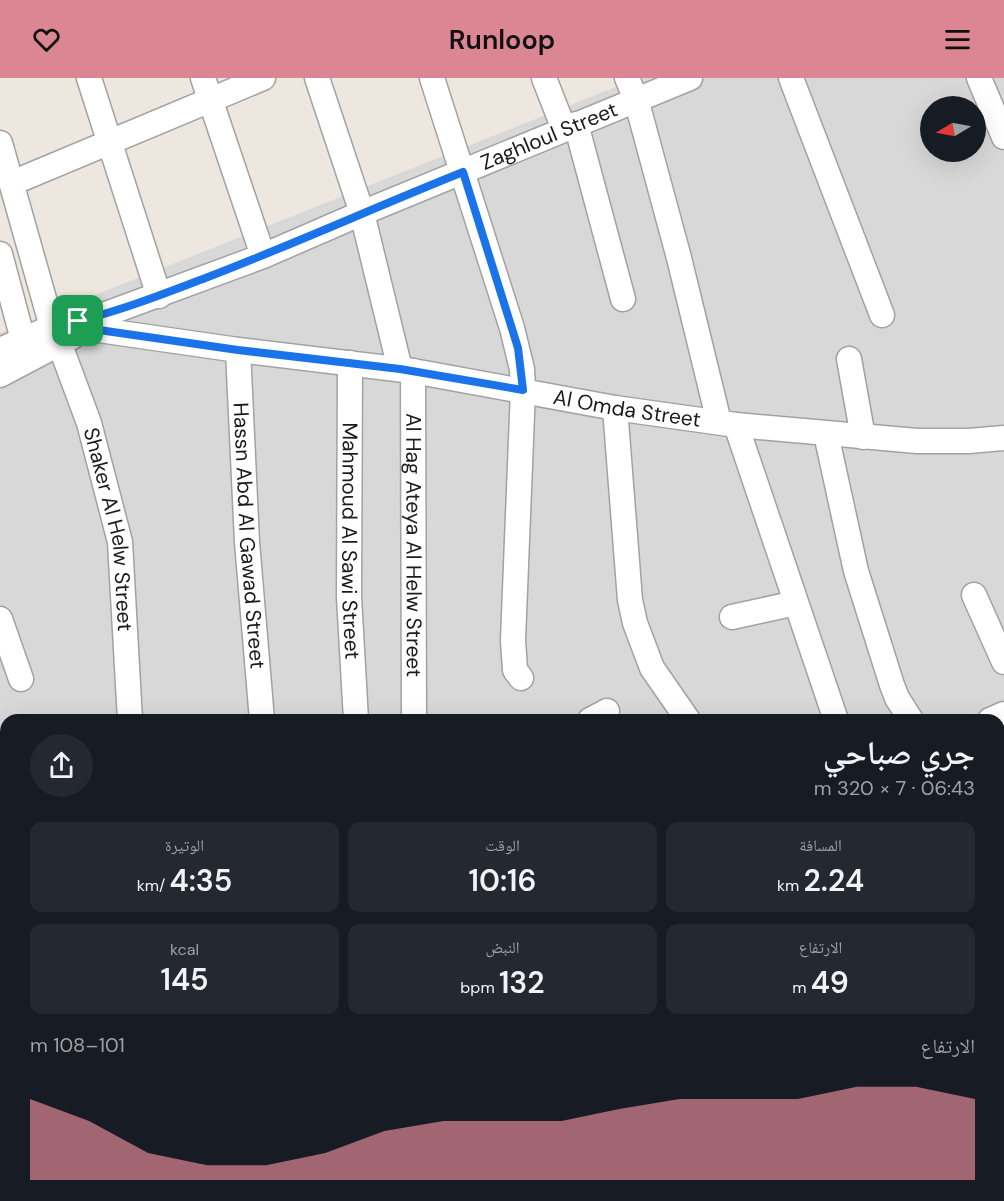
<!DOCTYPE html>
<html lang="ar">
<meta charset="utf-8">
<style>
:root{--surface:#171b24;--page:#242831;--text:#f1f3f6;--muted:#9ea1a6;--accent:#dd8693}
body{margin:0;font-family:"DM Sans","Noto Naskh Arabic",sans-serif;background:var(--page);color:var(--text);direction:rtl;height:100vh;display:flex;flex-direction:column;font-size:22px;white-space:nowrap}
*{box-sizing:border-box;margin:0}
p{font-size:20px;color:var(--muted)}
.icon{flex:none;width:33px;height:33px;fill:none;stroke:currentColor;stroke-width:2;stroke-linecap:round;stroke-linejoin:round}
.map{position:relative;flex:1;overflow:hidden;direction:ltr}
.side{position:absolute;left:0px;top:636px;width:1005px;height:488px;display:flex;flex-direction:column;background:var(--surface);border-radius:18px 18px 0 0;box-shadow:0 6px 24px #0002;direction:rtl}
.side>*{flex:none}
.needle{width:39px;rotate:260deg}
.controls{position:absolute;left:920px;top:18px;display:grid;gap:12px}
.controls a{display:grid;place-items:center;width:66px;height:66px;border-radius:50%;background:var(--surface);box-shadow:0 6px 24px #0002;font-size:30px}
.pin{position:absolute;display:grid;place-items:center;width:51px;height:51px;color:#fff;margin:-26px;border-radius:12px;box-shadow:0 3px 9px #0006}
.round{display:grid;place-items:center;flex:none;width:63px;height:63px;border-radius:32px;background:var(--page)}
.headline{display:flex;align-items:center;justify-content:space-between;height:102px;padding:0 30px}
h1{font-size:33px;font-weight:600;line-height:45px}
.figures{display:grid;grid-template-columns:repeat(3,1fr);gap:9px;height:102px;padding:6px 30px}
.figures div{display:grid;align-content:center;border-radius:12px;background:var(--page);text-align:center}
.figures b{font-size:30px;font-weight:600}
.figures small{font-size:16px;font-weight:400}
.figures p{font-size:16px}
.chart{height:168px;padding:12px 30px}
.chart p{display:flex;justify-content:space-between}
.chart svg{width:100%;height:108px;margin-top:6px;fill:var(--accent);opacity:.7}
header{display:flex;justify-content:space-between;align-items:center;height:78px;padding:0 30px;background:var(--accent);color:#111;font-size:27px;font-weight:600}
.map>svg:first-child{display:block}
.residential{fill:#d9d8d8;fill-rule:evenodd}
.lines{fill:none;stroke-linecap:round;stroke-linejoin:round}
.minor-casing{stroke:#a2a2a2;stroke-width:27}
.minor{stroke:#fff;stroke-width:24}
.route-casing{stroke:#fff;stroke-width:12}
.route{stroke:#1a73e8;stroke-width:8}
.labels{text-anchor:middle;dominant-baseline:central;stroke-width:4.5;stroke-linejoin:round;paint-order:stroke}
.street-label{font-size:21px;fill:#1b1b1b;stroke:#fff}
</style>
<header><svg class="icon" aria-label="menu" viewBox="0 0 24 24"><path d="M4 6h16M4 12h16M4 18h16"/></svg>Runloop<svg class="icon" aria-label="heart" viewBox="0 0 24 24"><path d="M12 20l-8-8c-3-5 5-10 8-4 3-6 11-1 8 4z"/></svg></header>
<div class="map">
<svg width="1004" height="1123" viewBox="0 0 1004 1123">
<rect width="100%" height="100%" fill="#ede7df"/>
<path class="residential" d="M638,0H1004V1123H0V255ZM930,28H975V74H930ZM6,642H999V1118H6Z"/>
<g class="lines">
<g class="minor-casing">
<g id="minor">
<path d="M89,0L159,218"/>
<path d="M203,0L263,178"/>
<path d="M317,0L362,135L400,291"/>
<path d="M432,0L512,250L522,291L523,312L513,562L515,592L521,600"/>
<path d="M544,0L564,51"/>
<path d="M627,0L636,21L679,180L719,344"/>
<path d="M791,0L882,237"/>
<path d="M979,0L1004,59"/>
<path d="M576,46L623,221"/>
<path d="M0,65L52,249"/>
<path d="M12,105L263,0"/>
<path d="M0,176L23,262"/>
<path id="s1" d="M78,243L85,250L238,272L413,293L615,330L736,347L917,363H969L1004,360"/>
<path id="s2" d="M60,267L89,345L120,464L130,642"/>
<path id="s3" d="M0,272L52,249L106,236L263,178L362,135L690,0"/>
<path id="s4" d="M238,272L247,464L262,642"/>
<path d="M849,281L863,359"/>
<path id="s5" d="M350,285L349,519L356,642"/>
<path id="s6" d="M413,293L414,642"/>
<path d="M0,297L72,259"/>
<path d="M615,330L630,522L635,545L652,590L688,642"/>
<path d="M736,347L836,642"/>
<path d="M826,356L856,493L892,607L897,620L911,642"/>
<path d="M974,517L1004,584"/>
<path d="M732,539L796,525"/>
<path d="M0,541L21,601"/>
<path d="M590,642L607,633"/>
<path d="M990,642L1004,636"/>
<path d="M0,719L6,716"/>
<path d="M999,967L1004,970"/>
<path d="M0,984L5,1009"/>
<path d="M999,1044L1004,1047"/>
<path d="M0,1063L6,1061"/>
<path d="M187,1118L192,1123"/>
<path d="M353,1118L356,1123"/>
<path d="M537,1118L540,1123"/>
<path d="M890,1118L898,1123"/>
<path d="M48,1123L61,1118"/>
<path d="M625,1123L633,1118"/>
<path d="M763,1123L766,1118"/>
</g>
</g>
<use href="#minor" class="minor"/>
</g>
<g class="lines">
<g class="route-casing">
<path id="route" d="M463,94L518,270L523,312L400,291L238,272L85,250L78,243C123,232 166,215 208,199C294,166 378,128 463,94Z"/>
</g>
<use href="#route" class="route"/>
</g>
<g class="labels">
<g class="street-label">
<text stroke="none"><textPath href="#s3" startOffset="590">Zaghloul Street</textPath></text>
<text stroke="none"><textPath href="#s1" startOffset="558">Al Omda Street</textPath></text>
<text stroke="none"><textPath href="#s2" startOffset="192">Shaker Al Helw Street</textPath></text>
<text stroke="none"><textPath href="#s4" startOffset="186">Hassn Abd Al Gawad Street</textPath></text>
<text stroke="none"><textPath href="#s5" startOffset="178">Mahmoud Al Sawi Street</textPath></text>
<text stroke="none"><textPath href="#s6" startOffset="174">Al Hag Ateya Al Helw Street</textPath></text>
</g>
</g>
</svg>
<div class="controls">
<a><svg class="needle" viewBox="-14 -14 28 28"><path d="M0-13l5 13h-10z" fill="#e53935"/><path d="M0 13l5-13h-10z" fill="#9ea1a6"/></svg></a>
</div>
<div class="pin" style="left:78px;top:243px;background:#1e9e55"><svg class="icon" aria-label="arrive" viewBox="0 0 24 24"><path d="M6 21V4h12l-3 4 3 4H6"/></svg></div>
<section class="side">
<div class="headline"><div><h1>جري صباحي</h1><p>06:43 · 7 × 320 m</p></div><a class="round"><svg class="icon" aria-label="share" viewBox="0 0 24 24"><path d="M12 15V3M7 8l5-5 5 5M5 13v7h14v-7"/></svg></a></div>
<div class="figures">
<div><p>المسافة</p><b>2.24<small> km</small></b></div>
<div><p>الوقت</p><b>10:16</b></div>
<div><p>الوتيرة</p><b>4:35<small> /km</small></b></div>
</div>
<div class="figures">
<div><p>الارتفاع</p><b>49<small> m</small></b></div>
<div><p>النبض</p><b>132<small> bpm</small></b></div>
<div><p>kcal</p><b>145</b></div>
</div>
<div class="chart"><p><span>الارتفاع</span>101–108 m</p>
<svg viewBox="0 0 160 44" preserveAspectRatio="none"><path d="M0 44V11L10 20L20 33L30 38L40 38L50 33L60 24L70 20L80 20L90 20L100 15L110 11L120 11L130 11L140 6L150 6L160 11V44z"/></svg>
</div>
</section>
</div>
